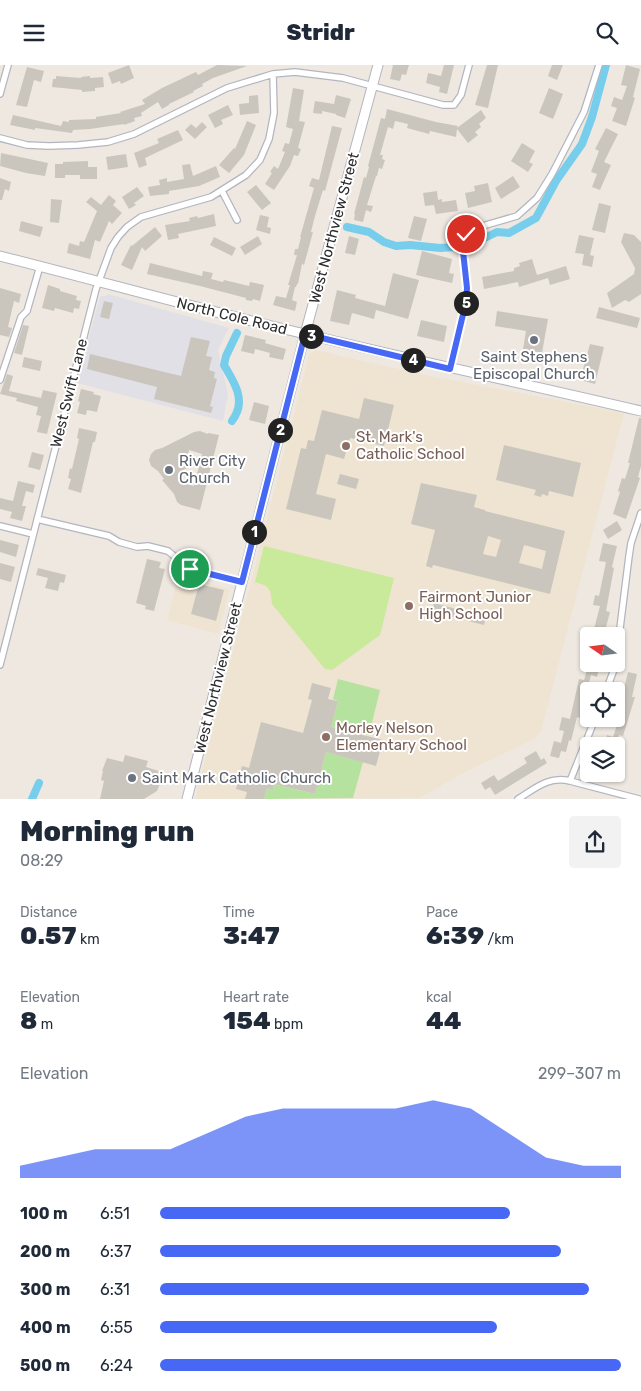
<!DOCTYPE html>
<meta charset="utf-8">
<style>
:root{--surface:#fff;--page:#f2f2f3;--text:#1f2937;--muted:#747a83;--accent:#4668f5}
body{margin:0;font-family:Rubik,sans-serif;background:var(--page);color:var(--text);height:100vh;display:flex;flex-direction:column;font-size:19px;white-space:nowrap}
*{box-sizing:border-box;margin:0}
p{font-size:16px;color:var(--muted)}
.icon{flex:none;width:28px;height:28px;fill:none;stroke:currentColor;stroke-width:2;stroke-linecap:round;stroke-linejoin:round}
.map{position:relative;height:734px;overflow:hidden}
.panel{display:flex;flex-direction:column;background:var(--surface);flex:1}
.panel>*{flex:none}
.needle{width:32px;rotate:284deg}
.fabs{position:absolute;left:580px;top:562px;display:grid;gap:10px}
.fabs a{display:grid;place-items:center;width:45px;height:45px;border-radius:5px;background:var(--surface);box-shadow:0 1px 4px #0004;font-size:25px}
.pin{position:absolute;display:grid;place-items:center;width:42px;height:42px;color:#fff;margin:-21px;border:2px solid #fff;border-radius:50%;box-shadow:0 1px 5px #0007}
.km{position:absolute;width:25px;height:25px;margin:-12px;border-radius:50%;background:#222;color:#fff;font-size:14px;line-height:25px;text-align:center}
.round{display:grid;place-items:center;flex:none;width:52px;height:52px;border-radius:5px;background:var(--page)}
.head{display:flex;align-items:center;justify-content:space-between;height:85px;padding:0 20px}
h1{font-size:28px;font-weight:800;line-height:38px}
.metrics{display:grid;grid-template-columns:repeat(3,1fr);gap:8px;height:85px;padding:5px 20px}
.metrics div{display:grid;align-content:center}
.metrics b{font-size:25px;font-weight:800}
.metrics small{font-size:14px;font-weight:400}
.metrics p{font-size:14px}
.chart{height:140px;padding:10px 20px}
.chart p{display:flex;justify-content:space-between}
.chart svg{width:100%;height:90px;margin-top:5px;fill:var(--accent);opacity:.7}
ul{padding:0 20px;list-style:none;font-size:16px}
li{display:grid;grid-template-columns:80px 60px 1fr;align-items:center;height:38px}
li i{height:12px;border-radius:6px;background:var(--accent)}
header{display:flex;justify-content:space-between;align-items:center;height:65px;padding:0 20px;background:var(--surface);font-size:22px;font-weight:800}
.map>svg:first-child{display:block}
.industrial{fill:#e2e0e7}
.education{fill:#eee4d1}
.green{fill:#b6e29f}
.pitch{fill:#c9e99b}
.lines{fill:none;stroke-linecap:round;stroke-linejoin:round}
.canal{stroke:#77ceec;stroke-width:8}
.building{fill:#cac6be;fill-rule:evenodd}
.street-casing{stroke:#b3b6c0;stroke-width:8}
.secondary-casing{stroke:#b3b6c0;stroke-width:11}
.street{stroke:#fff;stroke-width:5.5}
.secondary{stroke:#fff;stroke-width:9}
.route-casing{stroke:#fff;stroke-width:10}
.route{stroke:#4668f5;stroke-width:6}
.worship-dot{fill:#6b7280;stroke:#fff;stroke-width:2}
.education-dot{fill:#8d6e63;stroke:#fff;stroke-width:2}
.labels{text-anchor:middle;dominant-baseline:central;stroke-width:4;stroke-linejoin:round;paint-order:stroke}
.street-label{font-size:15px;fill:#2d2d2d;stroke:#fff}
.worship-label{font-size:15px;fill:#5b616d;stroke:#fff;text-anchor:start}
.education-label{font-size:15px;fill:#785e54;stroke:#fff;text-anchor:start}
</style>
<header><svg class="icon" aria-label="menu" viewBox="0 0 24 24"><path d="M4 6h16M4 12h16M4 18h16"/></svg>Stridr<svg class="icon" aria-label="search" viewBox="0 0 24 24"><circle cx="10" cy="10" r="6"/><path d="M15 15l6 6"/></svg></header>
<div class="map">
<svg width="641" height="734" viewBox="0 0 641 734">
<rect width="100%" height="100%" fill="#eee8e0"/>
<path class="industrial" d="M108,229L229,263L218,285L228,329L223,356L77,318L99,235L101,231H106Z"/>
<path class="education" d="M315,285L425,310L624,348L541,666L534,674L463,708L420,733L195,734L309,290Z
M178,511L230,524L218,569L167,555Z"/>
<path class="green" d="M338,614L380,625L369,670L331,662L338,636L333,634Z
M326,687L363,697L353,733L264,734L267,723L273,725L274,719L315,729Z"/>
<path class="pitch" d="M264,481L394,513L380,570L332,605L325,604L272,539C271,524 270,521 255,517Z"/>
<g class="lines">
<path class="canal" d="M347,162L369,167L384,177L396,181L410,180L440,183L455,182
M470,180L497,167L509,168L536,153L556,116L582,79L592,52L606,0
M232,356C233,354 235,352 236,349C245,332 232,314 224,300L226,291L237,268
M32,734L39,718"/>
</g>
<path class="building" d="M129,0L134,13L121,19L120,16L112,19L108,8Z
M217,0L247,1L213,13L202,19L203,21L193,26L194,27L169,39V40L162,44L158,37L141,48L142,51L134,53L135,56L124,60V59L90,64L73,65L72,68L35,63V65L10,60L13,50L61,61L63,56L69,57V55L96,54V52L121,48L120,47L145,39L142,35L162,23L196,7L198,10Z
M393,0H409L406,10L402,9L400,16L390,14Z
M444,0H454L447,29L439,27L440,22L426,18L428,8L441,11Z
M487,0H498L488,43L475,40Z
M552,0H563L557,15L548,11Z
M626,0L640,4L633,32L635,33L626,61L612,56L617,43L611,41L614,32L622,35L627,21L621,20Z
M27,2L44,6L41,17L34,15L27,42L16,40Z
M56,11L81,13V12L90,11V13L103,12L104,22L95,23V26L82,27V25L52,22L53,14H56Z
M293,23L304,25L299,56L305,57L298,83L301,84L298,91L294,90L290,101L274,125L265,119L272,108L270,107L274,101L278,104L285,87L282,86L285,78L289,79L293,64L286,62Z
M549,23L563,29L553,54L539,48Z
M258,30L259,48L240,50L239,39L249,38V31Z
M336,30L351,34L345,53L336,50V49L322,46V49L313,48L315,36L334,39Z
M228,40L233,50L221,55L223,59L215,63L208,50Z
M387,44L436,57L458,61L457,63L481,45L486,53L479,59L481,62L475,67L478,70L468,78L457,64L456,72L430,66L429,69L407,63L408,59L395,56L393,64L388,62L380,90H383L382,94L385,95L382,104L379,103L377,111H376L367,140L373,141L371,147L366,145L363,157L354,155L355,149H354L364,112L366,113L369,102L368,101L381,53L385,54Z
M247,56L256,60L244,90L229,108L219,100L234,83L235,84Z
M202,57L207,62L195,74L185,65L191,59L196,63Z
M332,61L342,63L325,126L323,125L315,151L311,167H313L304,200L302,199L298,219H297L296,222H295L292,235L297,237L295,246L273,240L276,231L286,233L290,220H288L297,190H294L295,184H298L301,172H300L314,123L309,121L312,113L319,115Z
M606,63L618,69L604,97L611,100L600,125L592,122L597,109L591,107L599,86L595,84Z
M178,65L183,75L145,93L147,100L139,103L134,88L159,78L157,74Z
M522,78L535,86L529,97L533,99L528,107L511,96Z
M1,88L48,98L45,111L26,108L0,101Z
M126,89L128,102L108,105L106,92Z
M88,96V102H97V114H80V110H65V113H55V99H63V97Z
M190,99L193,111L216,101L220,112L199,121L169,126V129L150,131L148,122L160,120L159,115L167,113V117L184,114L182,100Z
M513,111L520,122L501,134L495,123Z
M0,113L11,117L9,126L5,124L2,135H0Z
M488,118L492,137L468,143L465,128L475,126L474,121Z
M256,120L271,138L262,145L247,127Z
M137,122L144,131L134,138L136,140L129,144L122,132Z
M437,126L438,135L442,134V137L456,135L458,146L436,149L434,140L425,141L423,128Z
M109,130L116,136L113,140L122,148L112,159L109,156L100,177L95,175L90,194L67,188L69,178L79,181L80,176L84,177L97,146L86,137L91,132L101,140Z
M51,134L62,135L59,158L50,157Z
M599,138L611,141L605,168L592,165Z
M214,149L216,161L178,169L179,173L168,175L165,160L190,156L189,153L197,151L198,153Z
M260,150L269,152L267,162L271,163L270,169L256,165Z
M414,151L427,154L421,176L408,173Z
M21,156L43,162L40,172L19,166Z
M155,162L162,171L145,186L142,182L132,205L121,200L131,180L132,181Z
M624,168L634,170L641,177V229L629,237L625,235L612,243L607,228L634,209L635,203L621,177Z
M579,170L594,173L590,190L594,191L592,202L582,200L584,189L575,188Z
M258,171L262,179L245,190L240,182Z
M349,171L359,174L355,190L345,188Z
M214,172L236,183L232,191L210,180Z
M422,186L452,194L449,208L454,209L452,218L416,210Z
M532,194L537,210L566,201L570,214L550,220L548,213L519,222L518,217L484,224L482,212L514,206V203L520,201L519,198Z
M150,198L202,211L203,206L213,208L211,214L223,217L224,215L249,221L250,217L264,220L260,236L253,234L252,236L246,235V233L200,221L147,209Z
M393,208L419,215L408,254L376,245L374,254L352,248L349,260L330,256L337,225L356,230L355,233L385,241Z
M48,220L60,224V226L77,231L76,235L81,236L79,244L74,243L73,248L55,243L54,246L42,243Z
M0,223L21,229L19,238L14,236L8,262L12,263L9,272L0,270Z
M104,236L113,238L109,254L100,252Z
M599,242L640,253L637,263L596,253Z
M497,246L548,254L542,288L523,284L526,266L495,261Z
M421,255L447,261L444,277L417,271Z
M23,260L29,261L22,290L14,288Z
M245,270L266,275L265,278L286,284L283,295L269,292L270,288L255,284L254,289L241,286Z
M191,272L210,276L206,291L212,292L209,305L215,307L214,313L217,314L210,341L213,342L211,348L154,334L157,322L87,304L90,289L181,311Z
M590,279L604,282L595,319L580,315Z
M24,292L42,296L40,306L22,302Z
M7,309L13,311L9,326L41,333L43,325L57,328L47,369L37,367L41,351L36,350L38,342L16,336L17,333L0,329Z
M81,324L94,327L93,329L101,331L97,347L87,345L86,350L77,348L80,337L78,336Z
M364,333L394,340L384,381L350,373L344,394L326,389L316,429L336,434L331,455L286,444L301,383L306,384L308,375L314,376L322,345L359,354Z
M254,337L269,341L265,359L249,355Z
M639,353H641V401L638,412L640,413L626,454L613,449L620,427L618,426L622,413L625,414L630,398H628Z
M79,363L97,367L95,377H93L81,428L68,424L71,414L68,413L70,403L72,404L79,374L77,373Z
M200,366L208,369V368L219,370L200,445L181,440L177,437L174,429L162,415L164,414L158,406L151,401L149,395L151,389L155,385L162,383L194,367ZM189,385L202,389L194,421L181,417L184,404H186L187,399H186Z
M504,380L581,398L573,432L549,426L548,431L542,429L541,432L534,430L536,425L496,415Z
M32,387L44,390L40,405L28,402Z
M340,409L359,414L356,424L337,419Z
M18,416L35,420L33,428L26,426L22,441H26L22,456L10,453L12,447L0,444V433L13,436Z
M421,418L477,430L474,442L485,445V446L565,466L550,529L433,500L432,503L426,501L435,465L411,459ZM488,471L501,475L496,492L483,489ZM524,480L546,486L542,504L519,498Z
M617,456L622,465L608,474L603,465Z
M0,475L19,480L16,492L0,487Z
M603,478L617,481L612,502L614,503L606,546L610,547L605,566L594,564L600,541L593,540L595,530L599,531L606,497L599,496Z
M147,494L161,497L159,503L165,504L154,546L145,544L146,541L136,538Z
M0,498L15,502L11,517L0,514Z
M38,503L66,510L64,518L60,517L58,526L45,523L48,513L36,510Z
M199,519L224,525L216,556L191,549Z
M434,538L486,552L484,560L432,547Z
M589,599H600L597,612L591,610L580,653L577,652L571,676L569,675L566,687L561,686L559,693L550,691L554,676L561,678L564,666L559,665L562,652L570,654L579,614L584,615Z
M628,607L637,609L632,632H635L623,671L619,670L616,679L618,680V681H601L603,675L606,676L607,670L613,672L617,660L603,654H616V649H618Z
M312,618L331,623L328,634L338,636L331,662L383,675L376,701L326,687L315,729L274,719L273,725L267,723L264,734H245L247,727L236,724L242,701L249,703L261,657L303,668L312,635L308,634Z
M536,686L541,695L544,693L547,698L495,730L490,722L485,725L481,718L494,710L498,716L527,698L524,693Z
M125,690L148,696L146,702L162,707L161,710L163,711L157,726L144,734H100L104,716L101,715L103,706H102L107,693L123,697Z"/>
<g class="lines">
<g class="street-casing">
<path id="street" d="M0,29L8,0
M0,73L27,80L49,81L78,80L108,77L134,69L227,23L273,9L295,7L343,13L443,40H454L461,30L469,0
M222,126L237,155
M450,304L466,237L467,223L462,177L466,169L472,164L517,151L537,133L552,109L584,47L599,0
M0,315L21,252L27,246L40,201
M37,454L109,471L119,477L137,482L148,481L168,486L190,504L242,517
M0,461L33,469
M616,595L629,491L631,478L641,448
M0,600L96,224L111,183L118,172L127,162L141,152L211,132L246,110L260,95L269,74L274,48L273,9
M606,626L616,599
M570,716L639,734
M518,734C536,723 548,711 570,716L595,654"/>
</g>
<g class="secondary-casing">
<path id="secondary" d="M0,191C91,214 181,239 272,261C394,291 518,317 641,346
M187,734L305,269L378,0"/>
</g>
<use href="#street" class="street"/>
<use href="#secondary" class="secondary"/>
</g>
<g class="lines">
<g class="route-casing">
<path id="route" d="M190,504L242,517L305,269L450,304L466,237L467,223L462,177L466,169"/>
</g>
<use href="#route" class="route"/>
</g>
<g class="worship-dot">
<circle cx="534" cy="275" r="5"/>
<circle cx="169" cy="405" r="5"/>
<circle cx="132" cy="713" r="5"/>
</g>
<g class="education-dot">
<circle cx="346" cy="381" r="5"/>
<circle cx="409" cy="541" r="5"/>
<circle cx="326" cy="672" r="5"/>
</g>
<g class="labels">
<g class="street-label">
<text transform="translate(334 163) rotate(-75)">West Northview Street</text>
<text transform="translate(232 251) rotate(14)">North Cole Road</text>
<text transform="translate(69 328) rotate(-76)">West Swift Lane</text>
<text transform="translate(218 613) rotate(-76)">West Northview Street</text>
</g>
<g class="worship-label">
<text x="534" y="292" text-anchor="middle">Saint Stephens<tspan x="534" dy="17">Episcopal Church</tspan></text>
<text x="179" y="396">River City<tspan x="179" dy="17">Church</tspan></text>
<text x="142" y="713">Saint Mark Catholic Church</text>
</g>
<g class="education-label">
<text x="356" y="372">St. Mark's<tspan x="356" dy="17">Catholic School</tspan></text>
<text x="419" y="532">Fairmont Junior<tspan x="419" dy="17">High School</tspan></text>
<text x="336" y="663">Morley Nelson<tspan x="336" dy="17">Elementary School</tspan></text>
</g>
</g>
</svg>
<div class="fabs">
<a><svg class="needle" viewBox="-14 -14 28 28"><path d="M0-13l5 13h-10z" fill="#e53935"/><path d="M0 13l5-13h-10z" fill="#747a83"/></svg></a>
<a><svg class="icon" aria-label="locate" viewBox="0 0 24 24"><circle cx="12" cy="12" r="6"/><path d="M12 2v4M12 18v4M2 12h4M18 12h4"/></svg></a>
<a><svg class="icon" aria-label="layers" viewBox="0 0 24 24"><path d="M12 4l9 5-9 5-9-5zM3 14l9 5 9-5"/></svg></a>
</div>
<div class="pin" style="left:190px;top:504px;background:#1e9e55"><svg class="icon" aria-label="arrive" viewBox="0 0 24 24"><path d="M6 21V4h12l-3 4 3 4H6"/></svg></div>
<div class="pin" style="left:466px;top:169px;background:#d93025"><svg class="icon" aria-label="check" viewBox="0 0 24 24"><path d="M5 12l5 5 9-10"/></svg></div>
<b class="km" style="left:254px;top:467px">1</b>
<b class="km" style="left:280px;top:365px">2</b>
<b class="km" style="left:311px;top:271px">3</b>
<b class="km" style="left:413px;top:295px">4</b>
<b class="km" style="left:466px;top:238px">5</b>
</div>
<section class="panel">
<div class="head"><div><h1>Morning run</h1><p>08:29</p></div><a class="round"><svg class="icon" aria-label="share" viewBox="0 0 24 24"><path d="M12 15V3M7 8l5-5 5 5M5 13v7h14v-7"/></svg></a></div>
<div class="metrics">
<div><p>Distance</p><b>0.57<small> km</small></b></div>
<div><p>Time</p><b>3:47</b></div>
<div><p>Pace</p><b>6:39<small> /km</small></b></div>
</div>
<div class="metrics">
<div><p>Elevation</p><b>8<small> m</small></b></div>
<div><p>Heart rate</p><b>154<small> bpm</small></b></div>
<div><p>kcal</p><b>44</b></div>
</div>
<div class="chart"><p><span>Elevation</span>299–307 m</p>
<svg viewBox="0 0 160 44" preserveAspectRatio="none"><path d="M0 44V38L10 34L20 30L30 30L40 30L50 22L60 14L70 10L80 10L90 10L100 10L110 6L120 10L130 22L140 34L150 38L160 38V44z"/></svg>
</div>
<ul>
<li><b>100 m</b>6:51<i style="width:76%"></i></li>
<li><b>200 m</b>6:37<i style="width:87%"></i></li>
<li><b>300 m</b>6:31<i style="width:93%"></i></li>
<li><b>400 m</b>6:55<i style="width:73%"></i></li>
<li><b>500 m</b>6:24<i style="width:100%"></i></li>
</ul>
</section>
